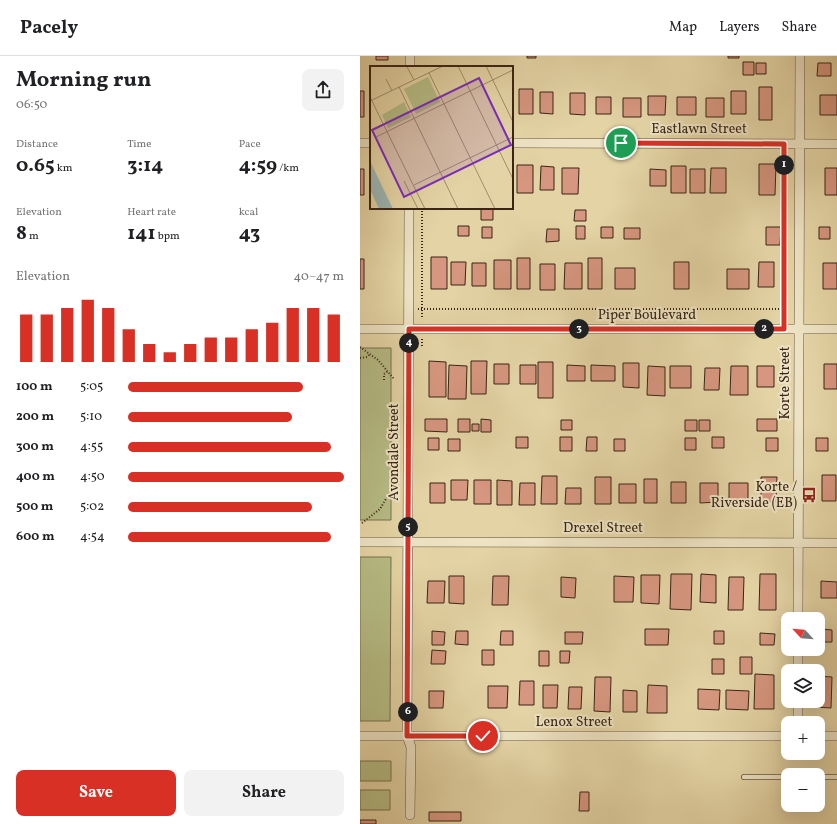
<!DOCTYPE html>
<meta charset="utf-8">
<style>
:root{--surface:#fff;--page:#f2f2f2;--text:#202124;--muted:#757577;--line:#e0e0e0;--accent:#d93025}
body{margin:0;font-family:Vollkorn,serif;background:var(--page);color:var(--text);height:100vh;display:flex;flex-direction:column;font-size:15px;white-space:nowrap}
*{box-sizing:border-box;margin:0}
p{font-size:13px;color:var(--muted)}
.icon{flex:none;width:22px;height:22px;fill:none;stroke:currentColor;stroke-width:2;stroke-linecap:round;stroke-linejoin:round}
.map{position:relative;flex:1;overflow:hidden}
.side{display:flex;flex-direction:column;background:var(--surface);width:360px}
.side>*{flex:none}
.needle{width:26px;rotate:296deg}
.fabs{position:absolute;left:421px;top:556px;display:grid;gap:8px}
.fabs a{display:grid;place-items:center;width:44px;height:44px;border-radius:8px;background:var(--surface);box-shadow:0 4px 16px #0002;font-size:20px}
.pin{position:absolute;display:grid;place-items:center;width:34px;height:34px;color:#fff;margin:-17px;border:2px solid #fff;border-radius:50%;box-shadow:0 1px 4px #0007}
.km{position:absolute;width:20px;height:20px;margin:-10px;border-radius:50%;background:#222;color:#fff;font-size:11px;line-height:20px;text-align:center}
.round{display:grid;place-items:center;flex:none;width:42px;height:42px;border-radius:8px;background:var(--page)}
.overview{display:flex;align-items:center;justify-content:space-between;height:68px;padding:0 16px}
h1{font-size:22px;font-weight:700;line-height:30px}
.metrics{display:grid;grid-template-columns:repeat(3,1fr);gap:6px;height:68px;padding:4px 16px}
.metrics div{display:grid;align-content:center}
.metrics b{font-size:20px;font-weight:700}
.metrics small{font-size:11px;font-weight:400}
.metrics p{font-size:11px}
.chart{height:112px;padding:8px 16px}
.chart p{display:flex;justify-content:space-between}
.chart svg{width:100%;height:72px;margin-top:4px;stroke:var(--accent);stroke-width:6}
.primary-button{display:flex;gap:8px;margin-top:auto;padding:8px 16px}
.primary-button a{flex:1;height:46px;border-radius:8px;background:var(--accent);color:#fff;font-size:16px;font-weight:700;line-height:46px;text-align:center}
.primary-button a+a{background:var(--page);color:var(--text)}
ul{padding:0 16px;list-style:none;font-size:13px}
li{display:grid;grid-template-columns:64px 48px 1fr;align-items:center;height:30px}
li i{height:10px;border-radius:5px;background:var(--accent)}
header{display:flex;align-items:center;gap:24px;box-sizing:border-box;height:56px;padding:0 20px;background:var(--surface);border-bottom:1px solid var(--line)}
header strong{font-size:19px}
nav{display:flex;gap:22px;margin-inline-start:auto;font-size:14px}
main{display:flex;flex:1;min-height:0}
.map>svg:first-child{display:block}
.green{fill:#b6bc85;stroke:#78704d}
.building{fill:#d6967f;stroke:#3a2515}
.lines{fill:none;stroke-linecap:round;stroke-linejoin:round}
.lane-casing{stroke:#645139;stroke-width:6}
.street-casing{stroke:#645139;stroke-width:10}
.path{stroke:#3a2515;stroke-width:2;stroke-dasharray:1 2;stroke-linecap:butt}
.lane{stroke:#ede3c4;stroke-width:4.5}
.street{stroke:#ede3c4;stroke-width:9}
.route-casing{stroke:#fff;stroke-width:8}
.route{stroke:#d93025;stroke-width:5}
.labels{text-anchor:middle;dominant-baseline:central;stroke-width:4;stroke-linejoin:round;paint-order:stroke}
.street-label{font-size:14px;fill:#3a2515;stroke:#ede3c4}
.poi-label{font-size:14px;fill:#3a2515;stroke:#ede3c4;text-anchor:end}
.inset-road{fill:none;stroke:#a08e6b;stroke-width:1}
.view{fill:#7b2cbf;fill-opacity:0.15;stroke:#7b2cbf;stroke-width:2}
.inset-edge{fill:none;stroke:#3a2515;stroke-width:2}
</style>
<header>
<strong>Pacely</strong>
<nav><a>Map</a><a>Layers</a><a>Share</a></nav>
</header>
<main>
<section class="side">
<div class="overview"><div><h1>Morning run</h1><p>06:50</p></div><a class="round"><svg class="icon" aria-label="share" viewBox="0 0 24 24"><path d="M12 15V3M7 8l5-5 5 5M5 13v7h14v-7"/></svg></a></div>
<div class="metrics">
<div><p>Distance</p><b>0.65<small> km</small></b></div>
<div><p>Time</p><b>3:14</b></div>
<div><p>Pace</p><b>4:59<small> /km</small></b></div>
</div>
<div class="metrics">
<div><p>Elevation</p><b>8<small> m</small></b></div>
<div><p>Heart rate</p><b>141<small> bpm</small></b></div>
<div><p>kcal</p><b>43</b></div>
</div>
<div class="chart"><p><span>Elevation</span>40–47 m</p>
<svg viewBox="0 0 160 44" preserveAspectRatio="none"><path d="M5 44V15M15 44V15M25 44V11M35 44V6M45 44V11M55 44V24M65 44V33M75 44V38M85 44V33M95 44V29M105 44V29M115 44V24M125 44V20M135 44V11M145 44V11M155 44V15"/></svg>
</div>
<ul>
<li><b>100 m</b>5:05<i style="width:81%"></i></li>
<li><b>200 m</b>5:10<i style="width:76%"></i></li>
<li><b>300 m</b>4:55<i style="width:94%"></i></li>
<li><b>400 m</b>4:50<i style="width:100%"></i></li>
<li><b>500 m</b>5:02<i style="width:85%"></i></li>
<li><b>600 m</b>4:54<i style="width:94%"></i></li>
</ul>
<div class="primary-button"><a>Save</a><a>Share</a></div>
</section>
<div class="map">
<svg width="477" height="768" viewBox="0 0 477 768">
<rect width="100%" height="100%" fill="#e4d4a5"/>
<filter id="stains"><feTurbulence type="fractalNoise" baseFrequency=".005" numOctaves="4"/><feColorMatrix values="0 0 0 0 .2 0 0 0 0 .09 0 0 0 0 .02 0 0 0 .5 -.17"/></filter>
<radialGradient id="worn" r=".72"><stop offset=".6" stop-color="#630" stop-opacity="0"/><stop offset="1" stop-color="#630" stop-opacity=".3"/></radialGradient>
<path class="green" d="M0,292H31V464H0Z
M0,501H31L30,665H0Z
M0,705H31V725H0Z
M0,734H30V754H0Z"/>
<path class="building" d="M16,0H28V4H16Z
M167,0H176V2H167Z
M368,0H379V2H368Z
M383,6H394V19H383Z
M396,7H406V18H396Z
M458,7H471V20H457Z
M399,31H412V64H399Z
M159,33H173V58H159Z
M0,35H4V61H0Z
M371,35H386V58H371Z
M180,36H193V58L180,57Z
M210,37H225V59L210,58Z
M460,39H477V59H460Z
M288,40H306L305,59H288Z
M236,41H251V58H236Z
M317,41H336V59H317Z
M263,42H281V61H263Z
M346,42H364V61H346Z
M399,108H416L415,139H399Z
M157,109H173V137H157Z
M181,110L194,111V134H180Z
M311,110H326V137H311Z
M202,112H219L218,138H202Z
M351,112H366V137H350Z
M465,112H477V139H465Z
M0,113H4V139H0Z
M290,113L306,114V130H290Z
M330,113H345V137H330Z
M121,153H133V164H121Z
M215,154H226V165H214Z
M98,170H109V180H98Z
M216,170H225V183H216Z
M122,171H132V182H122Z
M241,171H253V182H241Z
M406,171H421L420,189H406Z
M459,171H470V183H459Z
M264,172H280V183H264Z
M187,173H199V185L186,186Z
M71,201H87V233H71Z
M157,202H170V233H157Z
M228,202H242V233H228Z
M0,203H4V233H0Z
M134,204H151V233H134Z
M91,206H106L105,229H91Z
M314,206H329V233H314Z
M399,206H414V231H398Z
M112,207H126V230H112Z
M205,207H222V233H204Z
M463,207H477V233H463Z
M180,208H195V234H180Z
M255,212H275V233H255Z
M367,213H389V233H367Z
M69,305L86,306V341H69Z
M111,305H127L126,338H111Z
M178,306H193V342H178Z
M263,307H279V332L263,331Z
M134,308H149V328H134Z
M464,308H477V333H464Z
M89,309L107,310L106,343H88Z
M160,309H176V328H160Z
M207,309L225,310V325H207Z
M231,309L255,310V325H231Z
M288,310L305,311V340L287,339Z
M310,310H331V332H310Z
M371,310H388V339H370Z
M397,310H414V331H397Z
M345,312H360L359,334H344Z
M65,363H87V376L65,375Z
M98,363H110V376H98Z
M121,363L131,364V376H121Z
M397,363H417V375H397Z
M201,364H212V374H201Z
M325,364H337V375H325Z
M339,364H350V375H339Z
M112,368H119V375H112Z
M156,381H168V392H156Z
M200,381H212V395H200Z
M227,381H237V395H226Z
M352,381H364V392H352Z
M68,382H79V394H68Z
M325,382H336V394H325Z
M406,382H418V395H406Z
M456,382H468V395H456Z
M88,383H100V395H88Z
M254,383H265V395H254Z
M462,419H476V445H462Z
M182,420H197V448H181Z
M235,421H251V448H235Z
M401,421H417L416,445L401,446Z
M284,423H297V447H284Z
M91,424H108L107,444H91Z
M114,424H131V448H114Z
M137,424L152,425V449H137Z
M311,426H326V447H311Z
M70,427H85V447H70Z
M160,427H175V449H159Z
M340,427H358V446L340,447Z
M369,427H388V445H369Z
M259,428H276V447H259Z
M206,432H221V448H205Z
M311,518H332L331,554L310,553Z
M341,518L356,519V547L340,546Z
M400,518H416V554H399Z
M281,519H300L299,548L281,547Z
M89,520H104V548L89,547Z
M133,520H149L148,549H132Z
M254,520L274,521L273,546H254Z
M201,521L216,522L215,542L201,541Z
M369,521H384L383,554H368Z
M68,525H85L84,547H67Z
M461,525L477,526V542H461Z
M285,573H309L308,589H285Z
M461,573L472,574V586H461Z
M72,575L85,576L84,589H72Z
M96,575H108V589L95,588Z
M141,575H153V589H140Z
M354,575H364V588H354Z
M205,576H223L222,588H205Z
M400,577L415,578L414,589H400Z
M72,594L86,595L85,608H71Z
M122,594H134V609H122Z
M179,595H189V610H179Z
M200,595H210L209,607H200Z
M380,601H392V618H380Z
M352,603H364V618H352Z
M395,618L414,619V653H394Z
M458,620L472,621L471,652L455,651L456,645H458Z
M235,621H251L250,656L234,655Z
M160,625H174V649H159Z
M183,629H198L197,652H183Z
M288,629L307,630V657H287Z
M128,630H148L147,652H128Z
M209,631H222L221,653H208Z
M338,633L360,634L359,654L338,653Z
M263,634L277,635V656H263Z
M366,634L389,635L388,654L366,653Z
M69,635H84L83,652H69Z
M220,736H229V755H219Z
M69,756H101V765H69Z
M0,764H16V768H0Z"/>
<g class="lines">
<g class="lane-casing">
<path id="lane" d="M384,721H428
M458,721H477"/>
</g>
<g class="street-casing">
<path id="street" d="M50,11V0
M0,87H11
M152,87L477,88
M49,152L47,680L51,691L50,759
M0,273H477
M0,486L477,487
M438,563L440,0
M438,615V593
M438,667V645
M0,680H428
M458,680H477"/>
</g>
<path class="path" d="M424,99V262
M62,152V263
M58,253H430
M62,290V283
M0,291L18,304L34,323
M0,302L7,301L10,298
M24,324V318L28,315
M2,467L20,453L33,431"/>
<use href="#lane" class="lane"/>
<use href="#street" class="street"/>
</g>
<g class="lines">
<g class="route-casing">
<path id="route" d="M123,680H47L49,273H424V88L261,87"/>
</g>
<use href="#route" class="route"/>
</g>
<defs>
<g id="bus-bare" transform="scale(1.2)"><path d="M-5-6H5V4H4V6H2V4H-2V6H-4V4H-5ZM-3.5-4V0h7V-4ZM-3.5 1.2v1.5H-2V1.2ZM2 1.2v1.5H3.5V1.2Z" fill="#8f2418" stroke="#ede3c4" stroke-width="2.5" paint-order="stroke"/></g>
</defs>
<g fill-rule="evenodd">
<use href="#bus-bare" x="449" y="439"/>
</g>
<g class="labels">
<g class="street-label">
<text x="339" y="73">Eastlawn Street</text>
<text x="287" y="259">Piper Boulevard</text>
<text transform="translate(425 327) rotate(-90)">Korte Street</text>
<text transform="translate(34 396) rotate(-90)">Avondale Street</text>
<text x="243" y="472">Drexel Street</text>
<text x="214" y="666">Lenox Street</text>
</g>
<g class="poi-label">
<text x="437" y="431">Korte /<tspan x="437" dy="16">Riverside (EB)</tspan></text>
</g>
</g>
<g transform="translate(10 10)">
<rect width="143" height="143" fill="#e4d4a5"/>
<path d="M58,11L70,36L46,48L34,23ZM34,36L41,51L18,62L12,49Z" fill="#b6bc85"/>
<path d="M0,95L23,143H9L0,123Z" fill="#9cb5b3"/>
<path class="inset-road" d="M88,0L143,113M116,0L143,56M37,1L44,14M59,7L125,143M16,13L22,25M29,21L88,143M0,31L55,143M0,35L73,0M6,71L143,4M34,115L48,143M44,119L143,71"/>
<path class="view" d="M109,12L141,79L34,131L2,64Z"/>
<rect width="143" height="143" class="inset-edge"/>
</g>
<rect width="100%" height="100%" filter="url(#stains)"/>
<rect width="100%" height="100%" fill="url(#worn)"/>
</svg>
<div class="fabs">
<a><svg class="needle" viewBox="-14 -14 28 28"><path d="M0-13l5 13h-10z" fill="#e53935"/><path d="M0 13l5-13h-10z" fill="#757577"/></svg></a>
<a><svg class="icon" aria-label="layers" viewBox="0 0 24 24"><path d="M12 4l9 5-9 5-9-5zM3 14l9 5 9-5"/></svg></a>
<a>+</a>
<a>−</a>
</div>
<div class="pin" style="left:261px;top:87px;background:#1e9e55"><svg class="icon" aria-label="arrive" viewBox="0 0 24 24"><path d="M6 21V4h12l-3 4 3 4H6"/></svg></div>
<div class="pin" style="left:123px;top:680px;background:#d93025"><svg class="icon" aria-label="check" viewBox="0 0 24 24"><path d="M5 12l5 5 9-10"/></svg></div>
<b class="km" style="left:424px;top:109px">1</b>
<b class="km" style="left:404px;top:273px">2</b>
<b class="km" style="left:219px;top:273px">3</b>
<b class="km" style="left:49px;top:287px">4</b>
<b class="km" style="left:48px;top:471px">5</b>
<b class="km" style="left:48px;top:656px">6</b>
</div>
</main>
